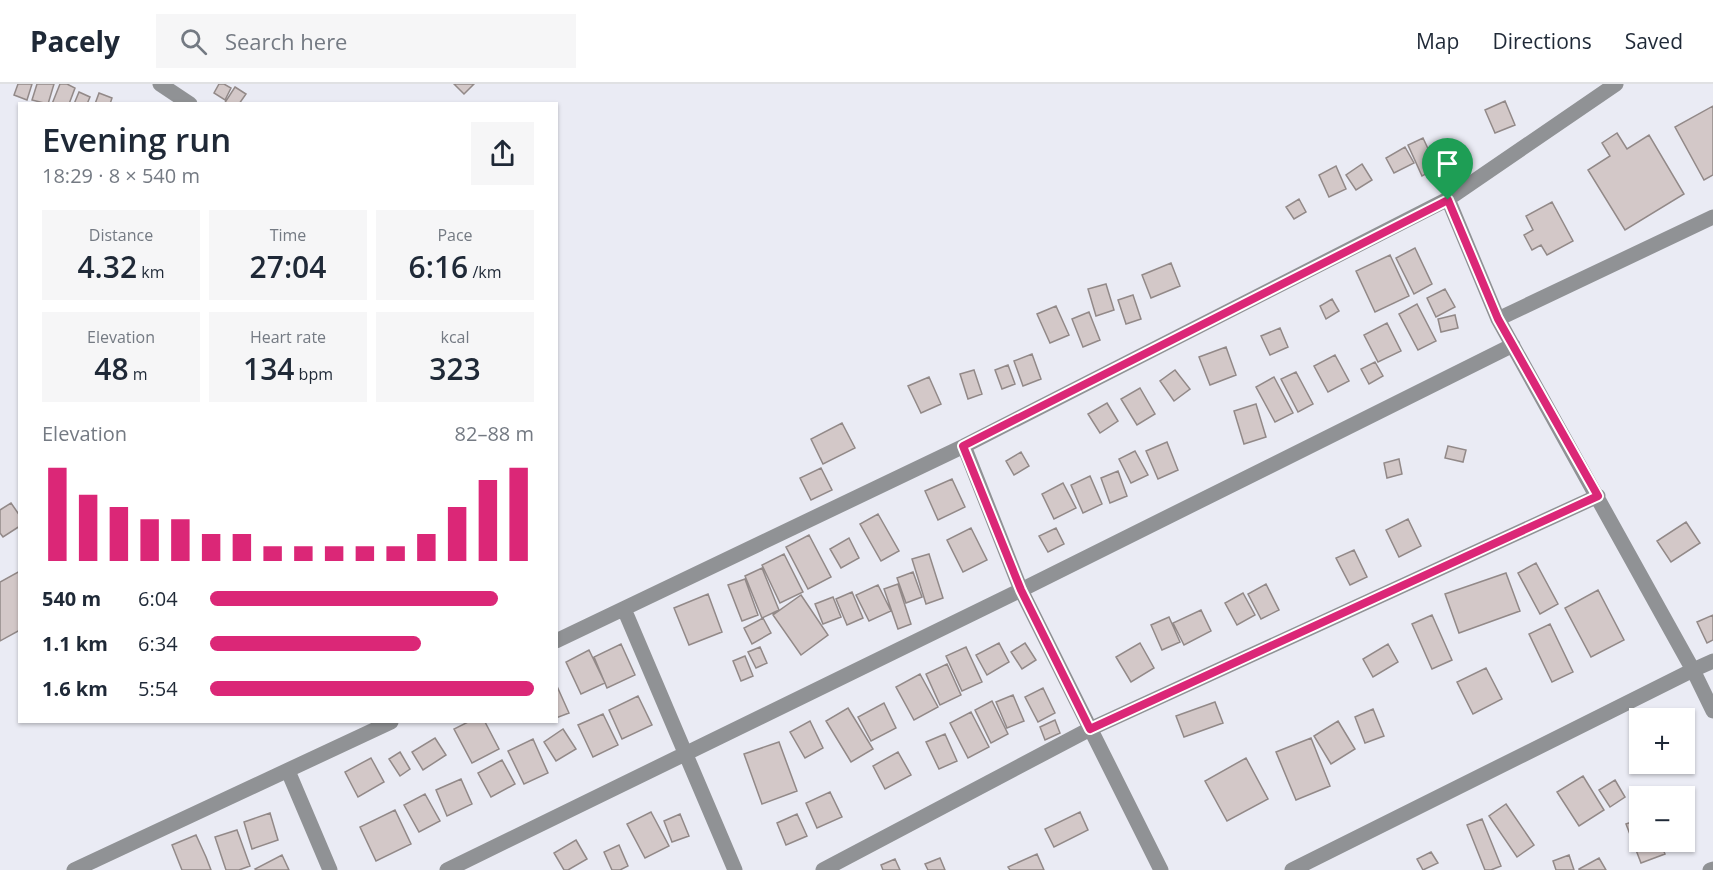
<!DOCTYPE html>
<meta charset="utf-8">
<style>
:root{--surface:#fff;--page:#f6f6f7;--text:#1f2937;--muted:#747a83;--line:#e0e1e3;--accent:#db2777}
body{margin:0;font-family:"Open Sans",sans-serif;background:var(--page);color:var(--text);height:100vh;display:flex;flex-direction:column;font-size:22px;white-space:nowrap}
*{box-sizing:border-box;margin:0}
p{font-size:20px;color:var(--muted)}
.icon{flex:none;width:33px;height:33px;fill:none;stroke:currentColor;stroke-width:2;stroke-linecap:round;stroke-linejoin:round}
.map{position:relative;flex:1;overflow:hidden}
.panel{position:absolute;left:18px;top:18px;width:540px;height:621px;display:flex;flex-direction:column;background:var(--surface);border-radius:0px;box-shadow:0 2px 4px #0004}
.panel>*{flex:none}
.tools{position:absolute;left:1629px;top:624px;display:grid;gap:12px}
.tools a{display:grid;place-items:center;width:66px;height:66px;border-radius:0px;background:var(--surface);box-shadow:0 2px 4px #0004;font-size:30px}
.pin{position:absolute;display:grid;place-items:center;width:51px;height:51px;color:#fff;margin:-62px -26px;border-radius:50% 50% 50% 0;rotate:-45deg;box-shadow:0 0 6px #0007}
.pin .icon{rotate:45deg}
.round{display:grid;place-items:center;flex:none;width:63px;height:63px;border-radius:0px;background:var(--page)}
.summary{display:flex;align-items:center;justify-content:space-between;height:102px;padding:0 24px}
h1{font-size:33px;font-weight:600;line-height:45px}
.metrics{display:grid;grid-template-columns:repeat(3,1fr);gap:9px;height:102px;padding:6px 24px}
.metrics div{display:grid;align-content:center;border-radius:0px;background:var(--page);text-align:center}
.metrics b{font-size:30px;font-weight:600}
.metrics small{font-size:16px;font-weight:400}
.metrics p{font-size:16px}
.chart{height:168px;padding:12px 24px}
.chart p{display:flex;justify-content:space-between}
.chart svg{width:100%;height:108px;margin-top:6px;stroke:var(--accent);stroke-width:6}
ul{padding:0 24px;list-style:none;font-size:20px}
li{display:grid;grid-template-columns:96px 72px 1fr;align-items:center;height:45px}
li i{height:15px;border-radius:8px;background:var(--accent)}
header{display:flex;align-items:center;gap:36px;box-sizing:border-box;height:84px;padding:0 30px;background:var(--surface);border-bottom:2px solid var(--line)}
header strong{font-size:28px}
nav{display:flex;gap:33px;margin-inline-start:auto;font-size:21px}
.search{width:420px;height:54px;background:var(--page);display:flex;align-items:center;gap:15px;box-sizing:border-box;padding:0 21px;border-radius:0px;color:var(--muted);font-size:22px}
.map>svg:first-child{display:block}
.building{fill:#d3c8c8;stroke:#928988;stroke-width:1.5}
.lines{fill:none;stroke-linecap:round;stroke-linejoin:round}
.minor{stroke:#909295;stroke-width:15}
.route-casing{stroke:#fff;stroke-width:12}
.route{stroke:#db2777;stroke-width:8}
</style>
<header>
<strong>Pacely</strong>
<div class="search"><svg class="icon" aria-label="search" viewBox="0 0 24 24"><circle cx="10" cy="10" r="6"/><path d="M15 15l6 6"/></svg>Search here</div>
<nav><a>Map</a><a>Directions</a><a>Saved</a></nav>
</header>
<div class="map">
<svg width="1713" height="786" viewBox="0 0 1713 786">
<rect width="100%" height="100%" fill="#eaebf4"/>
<path class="building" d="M18,0H32L27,16L14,11Z
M37,0H54L48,20L32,16Z
M60,0H67L75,4L69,20H52Z
M219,0H224L231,4L225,16L214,9Z
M454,0H474L464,10Z
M235,3L246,10L239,20H224Z
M79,8L90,13L87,20H74Z
M99,9L112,14L110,20H95Z
M1505,17L1515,41L1495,49L1485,26Z
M1713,22V91L1704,96L1675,43Z
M1617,49L1627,65L1649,51L1684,110L1625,146L1588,86L1610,72L1602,59Z
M1423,54L1437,84L1422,92L1408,61Z
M1405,63L1414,79L1394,89L1386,74Z
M1362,80L1372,96L1356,106L1346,91Z
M1336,82L1346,105L1329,113L1319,91Z
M1299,115L1306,128L1294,135L1286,123Z
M1552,118L1573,157L1547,171L1541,161L1532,166L1524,151L1533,146L1526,132Z
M1415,164L1432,200L1414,210L1396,174Z
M1390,171L1409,212L1375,228L1356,187Z
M1171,179L1180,202L1151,214L1142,191Z
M1106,200L1114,226L1096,232L1088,205Z
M1445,205L1455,223L1436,233L1427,214Z
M1133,211L1141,235L1126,240L1118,216Z
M1332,215L1339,227L1326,235L1320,222Z
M1417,220L1436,257L1418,266L1399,230Z
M1056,222L1069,251L1050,259L1037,230Z
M1089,228L1100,256L1083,263L1072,235Z
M1455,231L1458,244L1441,248L1438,235Z
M1387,239L1401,267L1378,278L1364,251Z
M1280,244L1288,263L1270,271L1261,252Z
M1226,263L1236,291L1210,301L1199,273Z
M1032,270L1041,295L1023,302L1014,277Z
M1335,271L1349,297L1328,308L1314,282Z
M1375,278L1383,292L1369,300L1361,285Z
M1008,281L1015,300L1002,305L995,286Z
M974,286L982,310L968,315L960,290Z
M1175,286L1190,305L1174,317L1160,297Z
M1296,288L1313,320L1298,328L1281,295Z
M929,293L941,320L921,329L908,302Z
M1274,293L1293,329L1275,338L1256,303Z
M1140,304L1155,330L1137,341L1121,315Z
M1107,319L1118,337L1100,349L1088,330Z
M1256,320L1266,353L1244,360L1234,327Z
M842,339L855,364L823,380L811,355Z
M1167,358L1178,386L1158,395L1146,367Z
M1448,362L1466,366L1463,378L1445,374Z
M1135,367L1148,391L1131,399L1119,375Z
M1021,368L1029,382L1014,391L1006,377Z
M1399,375L1402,390L1387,394L1384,379Z
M821,384L832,406L811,416L800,394Z
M1118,387L1127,412L1110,419L1101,394Z
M1090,392L1102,420L1083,429L1071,401Z
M952,395L965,423L938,436L925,407Z
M1063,399L1076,424L1054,435L1042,410Z
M11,419L20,432V442L3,453L0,449V426Z
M878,430L899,467L881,477L860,440Z
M1408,435L1421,462L1399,473L1386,446Z
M1686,438L1700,459L1671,478L1657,457Z
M971,444L987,476L963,488L947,456Z
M1056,444L1064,460L1048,468L1039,452Z
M809,451L831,493L808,505L786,463Z
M849,454L859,474L841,484L830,465Z
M1354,466L1367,493L1350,501L1336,474Z
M784,470L803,508L780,519L762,481Z
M929,470L943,514L926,520L912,475Z
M1536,479L1558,520L1540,530L1518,489Z
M762,484L779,526L762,534L745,492Z
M20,487V546L0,557V498Z
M913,488L922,513L906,519L897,494Z
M1506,489L1520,527L1459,549L1445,510Z
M745,495L758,531L742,537L728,501Z
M898,500L911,540L898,545L884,505Z
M1266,500L1279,526L1261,535L1248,510Z
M878,501L891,527L869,537L856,511Z
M1598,506L1624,556L1591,573L1565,524Z
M852,508L863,534L847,541L836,515Z
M1243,509L1255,531L1237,541L1225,519Z
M708,510L722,548L689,561L674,524Z
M801,511L828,551L801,571L773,531Z
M833,513L841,533L823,540L815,520Z
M1201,526L1211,547L1184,561L1173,539Z
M1432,531L1452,576L1432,585L1412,540Z
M1713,531V556L1707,559L1697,538Z
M1169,533L1180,558L1162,566L1151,541Z
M763,534L771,549L752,560L744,544Z
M1550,540L1573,588L1552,598L1529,550Z
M999,559L1009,578L987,591L976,571Z
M1025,559L1036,576L1022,585L1011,568Z
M1140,559L1154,584L1131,598L1116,573Z
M621,560L635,591L607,604L594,573Z
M1388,560L1398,578L1373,593L1363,575Z
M760,563L767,579L756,584L748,568Z
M966,563L982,598L962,607L946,572Z
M589,566L605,599L581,610L566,578Z
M745,572L753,592L741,597L733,577Z
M947,580L961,611L940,621L926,590Z
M1486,584L1502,615L1473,630L1457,598Z
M920,590L938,623L914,636L896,603Z
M556,600L569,629L556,634Z
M1043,604L1055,629L1038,638L1025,613Z
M1013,611L1024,637L1007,644L996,618Z
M638,612L652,641L622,655L609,626Z
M992,617L1008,650L991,659L975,626Z
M1215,618L1223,639L1184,653L1176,632Z
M884,619L896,644L871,657L858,633Z
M848,624L873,665L851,678L826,637Z
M1373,625L1384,652L1365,659L1355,633Z
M971,628L989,663L968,674L950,639Z
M603,630L618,661L593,673L578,641Z
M1055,636L1060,649L1045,656L1040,643Z
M810,637L823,664L805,674L790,648Z
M1338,637L1355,665L1331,680L1314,652Z
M468,638H485L499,665L472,679L454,645Z
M563,645L576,665L556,677L544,658Z
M945,650L957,677L939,685L926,658Z
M435,654L446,671L423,686L412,668Z
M1311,654L1330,702L1296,716L1276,668Z
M533,655L548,689L524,700L508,667Z
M779,658L797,707L762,720L744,670Z
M400,668L410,685L400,692L389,675Z
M898,668L911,691L885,705L873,682Z
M371,674L384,698L358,713L345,688Z
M1246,674L1268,715L1227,737L1205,697Z
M502,676L515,700L491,713L478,689Z
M1583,692L1604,726L1579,742L1557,708Z
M461,695L472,720L447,732L436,706Z
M1615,696L1625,713L1610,723L1599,706Z
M830,708L842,733L817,744L806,719Z
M425,710L440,737L419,748L404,721Z
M1506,720L1534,761L1517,773L1489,732Z
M395,726L411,760L376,777L360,743Z
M651,728L669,762L645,774L627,740Z
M1080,728L1088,746L1054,763L1045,745Z
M270,729L278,756L252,765L244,738Z
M680,730L689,752L672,758L664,737Z
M797,730L807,752L786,761L777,739Z
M1482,735L1501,782L1491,786H1485L1467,741Z
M1640,735V758H1660L1665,770L1641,779L1626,740Z
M237,746L250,782L239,786H226L215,753Z
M196,751L206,773L211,786H182L172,761Z
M576,756L587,775L568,786H564L554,769Z
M619,761L628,782L620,786H612L604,768Z
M1431,768L1438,779L1423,786L1417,775Z
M1037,770L1044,786H1010L1008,783Z
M282,771L289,786H256L255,785Z
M1569,771L1574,786H1556L1553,777Z
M940,774L945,786H928L925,780Z
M1599,774L1606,786H1579V785Z
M895,775L900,786H883L881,781Z"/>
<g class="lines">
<path class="minor" d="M160,0L190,20
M1448,115L1498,235L1693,586L1713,577
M1498,235L1713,133
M964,362L1021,506L1161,786
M624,525L735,786
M556,557L964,362L1448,115L1616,0
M288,687L330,786
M74,786L391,638
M447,786L1021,506L1513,261
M823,786L1090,645L1598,412
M1292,786L1693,586L1713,627
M1710,786L1713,785"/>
</g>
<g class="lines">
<g class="route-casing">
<path id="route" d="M1448,116L1498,235L1598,412L1090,645L1021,506L963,362Z"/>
</g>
<use href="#route" class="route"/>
</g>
</svg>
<div class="tools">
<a>+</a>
<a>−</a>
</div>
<div class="pin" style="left:1448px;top:116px;background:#1e9e55"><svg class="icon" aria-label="arrive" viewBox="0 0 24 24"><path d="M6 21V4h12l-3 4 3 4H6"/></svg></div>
<section class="panel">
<div class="summary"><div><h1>Evening run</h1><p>18:29 · 8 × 540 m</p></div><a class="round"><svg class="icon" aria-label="share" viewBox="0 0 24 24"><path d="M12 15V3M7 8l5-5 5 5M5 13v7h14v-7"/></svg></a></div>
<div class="metrics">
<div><p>Distance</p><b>4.32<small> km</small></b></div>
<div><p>Time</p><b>27:04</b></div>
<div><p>Pace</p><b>6:16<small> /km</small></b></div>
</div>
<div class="metrics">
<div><p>Elevation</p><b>48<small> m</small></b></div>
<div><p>Heart rate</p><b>134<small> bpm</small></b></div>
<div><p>kcal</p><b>323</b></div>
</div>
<div class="chart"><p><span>Elevation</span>82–88 m</p>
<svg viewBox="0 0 160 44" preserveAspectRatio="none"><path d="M5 44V6M15 44V17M25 44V22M35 44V27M45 44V27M55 44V33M65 44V33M75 44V38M85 44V38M95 44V38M105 44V38M115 44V38M125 44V33M135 44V22M145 44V11M155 44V6"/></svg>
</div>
<ul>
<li><b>540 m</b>6:04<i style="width:89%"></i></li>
<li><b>1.1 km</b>6:34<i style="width:65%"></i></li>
<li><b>1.6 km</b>5:54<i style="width:100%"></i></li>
</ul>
</section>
</div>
